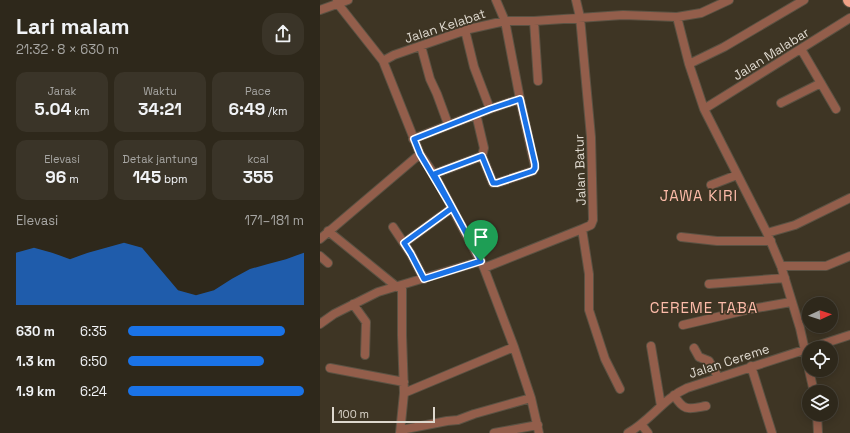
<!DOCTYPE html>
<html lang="id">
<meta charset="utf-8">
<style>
:root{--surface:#2e281b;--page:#3a3428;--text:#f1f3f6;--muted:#a7a6a3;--line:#49443a;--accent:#1a73e8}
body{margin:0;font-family:"Space Grotesk",sans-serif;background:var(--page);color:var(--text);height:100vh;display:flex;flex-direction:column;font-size:15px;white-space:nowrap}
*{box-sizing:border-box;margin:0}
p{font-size:13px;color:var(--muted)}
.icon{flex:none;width:22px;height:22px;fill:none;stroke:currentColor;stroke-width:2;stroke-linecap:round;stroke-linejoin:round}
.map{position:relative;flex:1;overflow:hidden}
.sheet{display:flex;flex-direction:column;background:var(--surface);width:320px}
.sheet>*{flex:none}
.needle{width:26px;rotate:87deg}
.tools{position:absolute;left:482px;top:297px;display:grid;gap:8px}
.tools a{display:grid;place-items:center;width:36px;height:36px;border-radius:50%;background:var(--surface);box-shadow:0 2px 10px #0003,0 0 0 1px var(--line);font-size:20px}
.scale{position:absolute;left:12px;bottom:10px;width:103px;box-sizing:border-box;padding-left:4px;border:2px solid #ded8ce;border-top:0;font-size:11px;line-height:14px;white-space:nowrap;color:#ded8ce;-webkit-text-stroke:3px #3e3524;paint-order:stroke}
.pin{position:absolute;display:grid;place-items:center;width:34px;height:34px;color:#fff;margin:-41px -17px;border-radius:50% 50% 50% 0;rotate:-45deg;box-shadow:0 0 4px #0007}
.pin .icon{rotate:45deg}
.round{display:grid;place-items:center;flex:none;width:42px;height:42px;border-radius:16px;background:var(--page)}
.head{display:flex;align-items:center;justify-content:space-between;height:68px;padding:0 16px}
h1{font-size:22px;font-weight:800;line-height:30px}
.stats{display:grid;grid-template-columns:repeat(3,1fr);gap:6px;height:68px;padding:4px 16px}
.stats div{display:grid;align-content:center;border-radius:10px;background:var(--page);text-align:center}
.stats b{font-size:17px;font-weight:800}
.stats small{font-size:11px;font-weight:400}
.stats p{font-size:11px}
.chart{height:112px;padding:8px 16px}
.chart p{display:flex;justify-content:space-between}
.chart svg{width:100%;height:72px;margin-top:4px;fill:var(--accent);opacity:.7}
ul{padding:0 16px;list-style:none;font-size:13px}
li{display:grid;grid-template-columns:64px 48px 1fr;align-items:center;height:30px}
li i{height:10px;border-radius:5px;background:var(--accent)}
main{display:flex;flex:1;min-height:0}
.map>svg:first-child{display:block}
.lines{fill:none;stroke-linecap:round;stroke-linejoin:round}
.minor-casing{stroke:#5b5243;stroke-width:10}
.highway-casing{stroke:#5b5243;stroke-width:14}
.minor{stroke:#935e4b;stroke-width:8}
.highway{stroke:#f0a186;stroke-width:12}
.route-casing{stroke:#fff;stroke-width:8}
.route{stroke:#1a73e8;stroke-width:5}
.labels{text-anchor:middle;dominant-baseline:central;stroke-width:3.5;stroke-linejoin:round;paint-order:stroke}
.street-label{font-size:13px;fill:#ded8ce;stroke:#3e3524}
.quarter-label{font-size:15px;letter-spacing:1px;fill:#fcbba9;stroke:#3e3524}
</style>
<main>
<section class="sheet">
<div class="head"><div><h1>Lari malam</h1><p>21:32 · 8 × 630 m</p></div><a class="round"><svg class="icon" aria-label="share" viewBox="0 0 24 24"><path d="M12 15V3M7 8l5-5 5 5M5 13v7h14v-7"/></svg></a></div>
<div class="stats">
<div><p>Jarak</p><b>5.04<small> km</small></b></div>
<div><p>Waktu</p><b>34:21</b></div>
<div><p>Pace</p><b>6:49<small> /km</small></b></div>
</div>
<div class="stats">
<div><p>Elevasi</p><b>96<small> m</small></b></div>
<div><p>Detak jantung</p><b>145<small> bpm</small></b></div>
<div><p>kcal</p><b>355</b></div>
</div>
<div class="chart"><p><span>Elevasi</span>171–181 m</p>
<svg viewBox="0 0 160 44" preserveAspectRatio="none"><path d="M0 44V12L10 9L20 12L30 16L40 12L50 9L60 6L70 9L80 22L90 35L100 38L110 35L120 28L130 22L140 19L150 16L160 12V44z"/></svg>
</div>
<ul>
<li><b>630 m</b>6:35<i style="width:89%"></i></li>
<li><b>1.3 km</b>6:50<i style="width:77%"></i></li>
<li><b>1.9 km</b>6:24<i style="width:100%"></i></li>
</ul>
</section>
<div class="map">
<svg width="530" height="433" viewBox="0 0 530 433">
<rect width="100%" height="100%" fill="#3e3524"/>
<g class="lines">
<g class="minor-casing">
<path id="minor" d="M17,0L18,4L63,61L100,154L114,174L164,268L194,347L211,398L219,433
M0,10L28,0
M357,17L369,64L384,109L447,233L461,266L480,328L489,369
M214,21L218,81
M145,30L154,67L170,109
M101,46L110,79L117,94L128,124
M481,49L516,109
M63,61L74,55L149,29L185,21H214L303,15L357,17L381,13L409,0
M369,64L404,47L484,0
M461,103L501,83
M384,109L530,18
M93,139L170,109L200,99
M162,156L173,183H177L213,171L215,167L200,99L185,21L176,0
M114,174L162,156L164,148L156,114
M391,185L417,175
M73,227L91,254L104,279
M262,229L269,274V310L285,359L300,389
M8,231L77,287
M447,233L475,225L530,198
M361,237L397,241H451
M0,239L100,154
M84,243L132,208
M0,256L8,263
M461,266H506L530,256
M164,268L262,229L271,225L273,220L271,137L260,17L256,0
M389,284L465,278
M82,285V335L84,393
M33,304L46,322L45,355
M0,324L14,314L58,292L161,261
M363,325L431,309L471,302
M331,346L341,406
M374,348L379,357L389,361L398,377
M431,366L452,433
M10,368L84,382
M489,370L494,392
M354,395C364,412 369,409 386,406
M497,414L498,433
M321,424L328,433
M81,430L127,421L138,420L154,414L211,398
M80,433L84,393L194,347
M174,433L218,425
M308,433C330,421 344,398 367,388L530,335"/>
</g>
<g class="highway-casing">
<path id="highway" d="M529,0L530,1"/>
</g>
<use href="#minor" class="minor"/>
<use href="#highway" class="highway"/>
</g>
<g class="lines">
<g class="route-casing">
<path id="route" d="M161,261L114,174L162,156L173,183H177L213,171L215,168V164L200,99L170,109L94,139L100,154L132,208L84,243L91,254L104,279L161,261"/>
</g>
<use href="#route" class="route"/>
</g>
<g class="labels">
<g class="street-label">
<text transform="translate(125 26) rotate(-18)">Jalan Kelabat</text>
<text transform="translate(451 54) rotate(-32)">Jalan Malabar</text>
<text transform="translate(260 170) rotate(-92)">Jalan Batur</text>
<text transform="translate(409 361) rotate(-18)">Jalan Cereme</text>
</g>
<g class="quarter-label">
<text x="379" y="195">JAWA KIRI</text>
<text x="384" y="307">CEREME TABA</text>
</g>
</g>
</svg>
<div class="tools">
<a><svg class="needle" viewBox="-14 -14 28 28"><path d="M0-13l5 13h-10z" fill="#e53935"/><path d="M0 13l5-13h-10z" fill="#a7a6a3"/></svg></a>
<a><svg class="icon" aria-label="locate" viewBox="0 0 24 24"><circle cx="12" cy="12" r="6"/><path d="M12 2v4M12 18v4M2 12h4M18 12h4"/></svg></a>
<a><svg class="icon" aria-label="layers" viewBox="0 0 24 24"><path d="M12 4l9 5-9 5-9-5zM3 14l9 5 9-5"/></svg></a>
</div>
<div class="scale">100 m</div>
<div class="pin" style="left:161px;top:261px;background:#1e9e55"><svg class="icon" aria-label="arrive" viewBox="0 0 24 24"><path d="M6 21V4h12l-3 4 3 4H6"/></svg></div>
</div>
</main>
